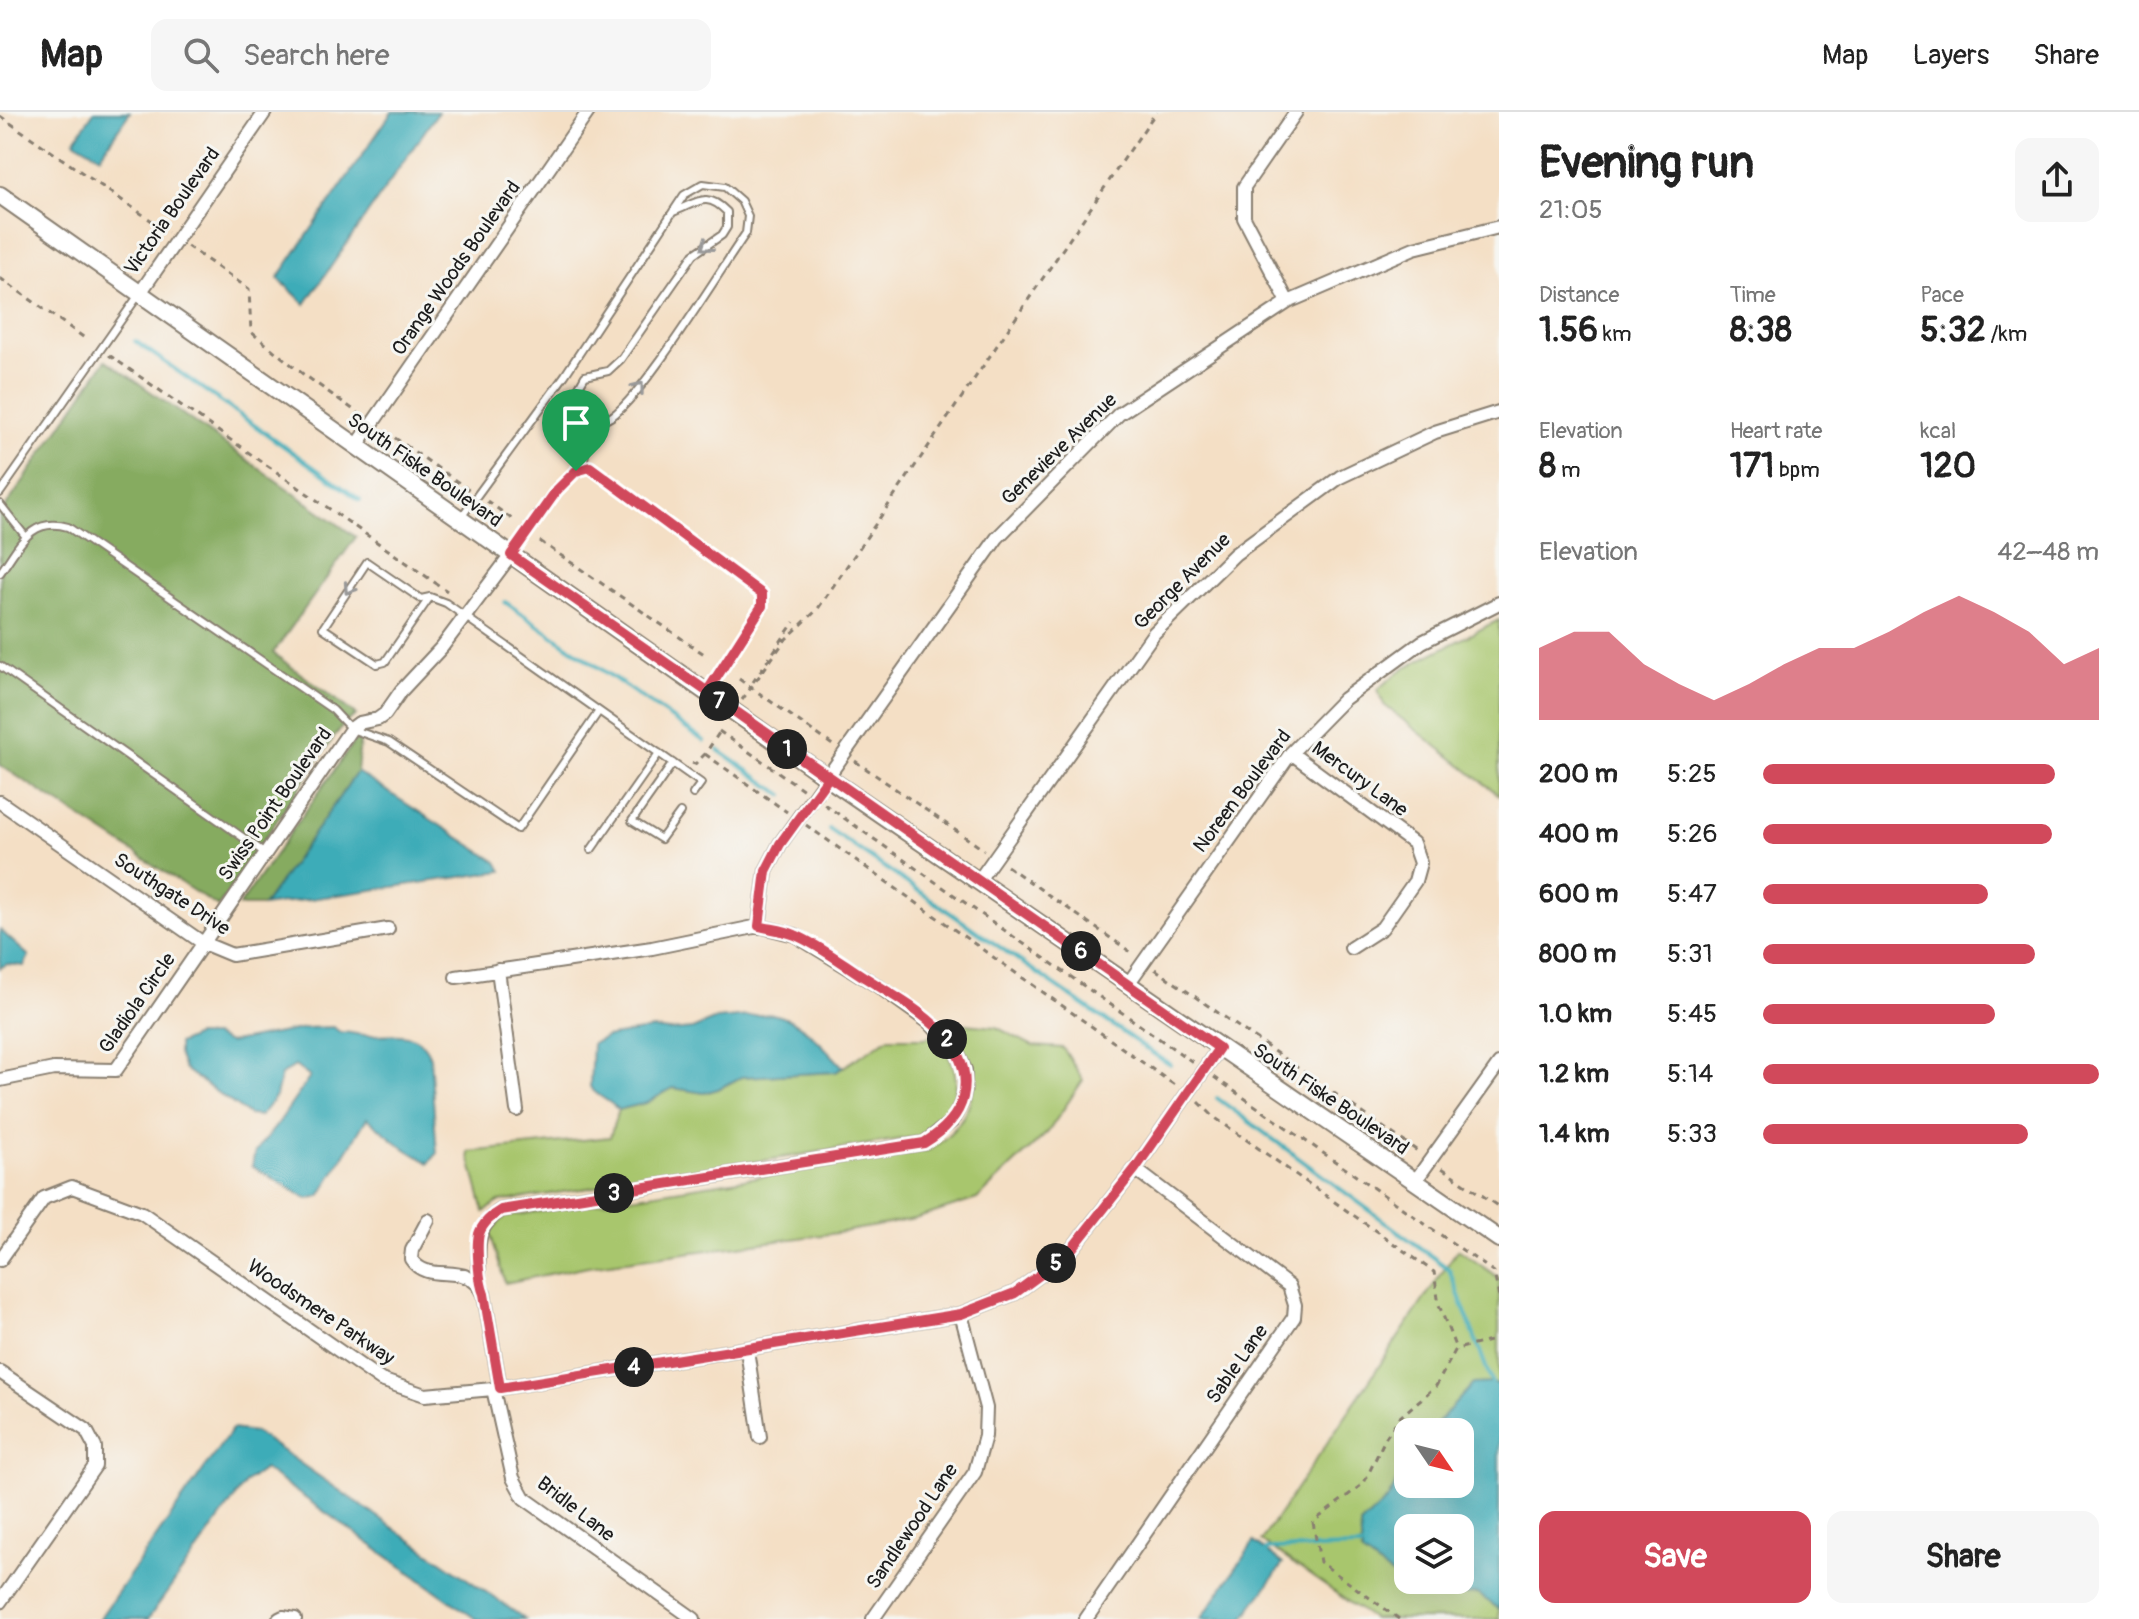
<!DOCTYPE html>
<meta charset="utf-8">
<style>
:root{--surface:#fff;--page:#f6f6f6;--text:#222;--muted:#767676;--line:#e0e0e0;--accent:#d1495b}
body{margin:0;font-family:Pangolin,sans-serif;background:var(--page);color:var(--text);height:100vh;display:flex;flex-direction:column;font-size:30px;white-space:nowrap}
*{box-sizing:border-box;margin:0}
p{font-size:26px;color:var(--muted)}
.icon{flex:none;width:44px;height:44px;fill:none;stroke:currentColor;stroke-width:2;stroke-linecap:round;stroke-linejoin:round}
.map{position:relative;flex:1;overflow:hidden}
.drawer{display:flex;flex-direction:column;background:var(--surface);width:640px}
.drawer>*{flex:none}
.needle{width:52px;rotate:125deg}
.controls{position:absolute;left:1394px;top:1306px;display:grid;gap:16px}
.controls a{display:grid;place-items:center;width:80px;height:80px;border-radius:16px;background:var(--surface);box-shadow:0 8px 32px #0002;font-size:40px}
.pin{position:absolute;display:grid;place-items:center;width:68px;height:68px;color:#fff;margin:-82px -34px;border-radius:50% 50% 50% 0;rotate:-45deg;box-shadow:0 0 8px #0007}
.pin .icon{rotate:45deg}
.km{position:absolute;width:40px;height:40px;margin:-20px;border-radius:50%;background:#222;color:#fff;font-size:22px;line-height:40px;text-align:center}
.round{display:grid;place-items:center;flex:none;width:84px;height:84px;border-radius:16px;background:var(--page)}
.summary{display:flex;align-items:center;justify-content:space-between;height:136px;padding:0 40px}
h1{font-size:44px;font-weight:700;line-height:60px}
.metrics{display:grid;grid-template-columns:repeat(3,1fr);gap:12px;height:136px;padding:8px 40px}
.metrics div{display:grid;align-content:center}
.metrics b{font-size:34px;font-weight:700}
.metrics small{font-size:22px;font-weight:400}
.metrics p{font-size:22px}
.chart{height:224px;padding:16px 40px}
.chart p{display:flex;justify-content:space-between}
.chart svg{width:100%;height:144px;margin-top:8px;fill:var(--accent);opacity:.7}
.cta{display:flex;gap:16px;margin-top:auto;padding:16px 40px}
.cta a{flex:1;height:92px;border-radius:16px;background:var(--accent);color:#fff;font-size:32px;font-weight:700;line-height:92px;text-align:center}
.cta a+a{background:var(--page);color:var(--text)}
ul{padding:0 40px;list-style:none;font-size:26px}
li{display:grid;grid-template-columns:128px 96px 1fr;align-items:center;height:60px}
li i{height:20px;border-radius:10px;background:var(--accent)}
header{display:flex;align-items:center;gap:48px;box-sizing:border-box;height:112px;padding:0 40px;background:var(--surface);border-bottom:2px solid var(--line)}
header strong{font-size:38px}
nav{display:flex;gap:44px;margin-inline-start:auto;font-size:28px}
.search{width:560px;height:72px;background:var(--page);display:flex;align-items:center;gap:20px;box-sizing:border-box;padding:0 28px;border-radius:16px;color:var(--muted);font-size:30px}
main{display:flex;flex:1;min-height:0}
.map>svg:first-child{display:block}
.green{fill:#a8c66d;stroke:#627144;stroke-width:2;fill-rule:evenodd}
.forest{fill:#86ab60;stroke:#51643e;stroke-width:2}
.water{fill:#3cacb8;stroke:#2c646a;stroke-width:2;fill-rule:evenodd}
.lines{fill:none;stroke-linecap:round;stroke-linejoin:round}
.stream{stroke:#3cacb8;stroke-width:4}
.lane-casing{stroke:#887e70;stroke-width:10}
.street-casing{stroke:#887e70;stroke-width:16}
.secondary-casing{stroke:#887e70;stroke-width:20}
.path{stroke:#887e70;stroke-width:3;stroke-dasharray:6 6;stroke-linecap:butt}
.lane{stroke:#fff;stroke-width:6}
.street{stroke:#fff;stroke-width:12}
.secondary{stroke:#fff;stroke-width:16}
.oneway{stroke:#999}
.route-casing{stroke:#fff;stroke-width:16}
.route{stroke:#d1495b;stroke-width:10}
.labels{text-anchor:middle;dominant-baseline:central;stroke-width:6;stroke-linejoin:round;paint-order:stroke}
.street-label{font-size:20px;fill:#1c1c1c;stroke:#f6f6f2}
</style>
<header>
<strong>Map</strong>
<div class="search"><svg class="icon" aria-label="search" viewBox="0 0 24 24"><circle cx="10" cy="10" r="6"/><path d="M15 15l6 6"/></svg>Search here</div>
<nav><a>Map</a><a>Layers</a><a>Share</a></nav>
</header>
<main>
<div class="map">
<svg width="1499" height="1507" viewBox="0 0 1499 1507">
<rect width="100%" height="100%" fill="#f6f6f2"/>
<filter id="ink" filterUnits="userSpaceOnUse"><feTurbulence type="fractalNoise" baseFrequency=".0125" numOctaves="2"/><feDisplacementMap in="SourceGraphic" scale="16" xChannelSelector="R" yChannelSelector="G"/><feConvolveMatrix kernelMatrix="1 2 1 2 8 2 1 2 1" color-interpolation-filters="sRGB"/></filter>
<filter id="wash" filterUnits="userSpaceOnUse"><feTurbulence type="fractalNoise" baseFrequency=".006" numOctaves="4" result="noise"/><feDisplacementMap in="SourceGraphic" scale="32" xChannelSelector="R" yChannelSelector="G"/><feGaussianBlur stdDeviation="1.8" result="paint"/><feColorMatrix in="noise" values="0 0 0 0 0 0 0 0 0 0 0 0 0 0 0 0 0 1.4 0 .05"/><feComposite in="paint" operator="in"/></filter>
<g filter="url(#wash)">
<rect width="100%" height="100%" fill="#f4dfc5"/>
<path class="green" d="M1499,508V683L1384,593L1378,577L1404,556Z
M954,911L996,915L1033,934L1063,936L1083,968L1048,1020L977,1087L915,1107L837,1121L588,1154L505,1171L490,1120L504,1105L929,1038C977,1007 990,957 946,916Z
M932,923C968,958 963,997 921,1024L499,1090L484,1100L468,1040L610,1025L618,998L646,991L673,976L704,981L718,977L741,965L836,960L888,926H926Z
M1458,1137L1499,1166V1507H1373L1261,1429ZM1408,1320H1460V1372H1408ZM1408,1416H1460V1468H1408Z"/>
<path class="forest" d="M106,248L356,425L273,541L356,603L344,612L330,631L218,795L0,653V403Z
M361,620L357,660L263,794H239Z"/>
<path class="water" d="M94,0H130L100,44L74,29Z
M392,0H438L305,192L278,166Z
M357,660L497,750L502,759L263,794Z
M0,818L29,844L24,854L7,852L0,856Z
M772,902C802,907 823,934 843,955L836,960L741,965L718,977L704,981L673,976L646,991L618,998C609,987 598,986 590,975L592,932L606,925L653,917L670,919L692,917L716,907Z
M333,915L340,920C349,920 358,923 367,923C391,923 420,916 430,945L437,1042L429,1051L401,1034L367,1006L320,1084L308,1087L252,1054L255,1040L277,1013L310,965L295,954L281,963L276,984L260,1004L249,1003L184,957L178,942V932L196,924H214L228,931L305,916Z
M1492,1271L1499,1273V1497L1478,1482L1423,1485L1362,1442L1360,1413L1388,1387L1408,1348V1372H1460V1320H1429L1473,1272ZM1408,1416H1460V1468H1408Z
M232,1317L255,1320L525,1507H476L264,1357L246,1370L148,1507H99Z
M1254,1430L1283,1452L1243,1507H1201Z"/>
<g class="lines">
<path class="stream" d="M135,229L360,388
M505,490L704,629
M718,638L783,683
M829,717L1170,953
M1217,986L1449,1157L1492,1271
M1263,1443L1267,1437L1361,1435"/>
</g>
</g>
<g filter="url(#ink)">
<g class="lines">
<g class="lane-casing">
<path id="lane" d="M581,358L594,308
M0,381L138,184
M0,392L26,425
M462,404L565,263L684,83L703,72L725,75L741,89L748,104L746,121C722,155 637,295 607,307C587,316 580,295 576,280L585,264L608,259L621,247L694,142L722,123L727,115V100C706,78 697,91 673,100
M511,443C529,415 558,365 590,355L762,482V494L707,580
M0,461C19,435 30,404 68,415L333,598L351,617L389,630L518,717L599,599
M430,485L385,550L377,552L323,516L367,450L421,487L430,485L446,491L701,671L693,682
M0,554L265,741
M673,651L632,709L661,727L680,701
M591,738L659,641"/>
</g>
<g class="street-casing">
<path id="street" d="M140,181L265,0
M1288,190L1244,106V75L1296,0
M356,335L588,0
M1291,641L1413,731L1420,751L1415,769L1382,816L1351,836
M0,690L203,831L232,843L388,817
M979,768L1154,521L1235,442L1340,365L1435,320L1499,300
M759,814L766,759L780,732L997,426L1119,302L1288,190L1414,136L1499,115
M498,858L517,998
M456,865L652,836L759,814L795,823L878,874L930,911L957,940L965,958V977L961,992L952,1009L924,1031L501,1098C471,1117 480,1140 479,1171
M1128,872L1291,641L1344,587L1422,530L1499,491
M0,968L54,957L116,958L351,617L359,611L378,607L385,602L401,579L442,535L511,443
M1416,1068L1499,952
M428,1108L412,1138L411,1147C429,1175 467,1146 484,1182L500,1276
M0,1148L44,1086L72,1075L142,1101L381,1268L425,1283L493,1277L961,1202L1015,1181L1067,1143L1135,1057L1219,936
M747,1238L760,1325
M0,1260L86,1318L95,1335V1354L0,1490
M493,1277L513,1366L524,1386L694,1507
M279,1507L283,1505L295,1507
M873,1507L975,1360L985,1324L986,1296L961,1202
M1086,1507L1294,1205L1295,1193L1289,1174L1135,1057"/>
</g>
<g class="secondary-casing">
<path id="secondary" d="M0,83L828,666L1499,1127"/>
</g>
<path class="path" d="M0,4L168,120
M187,134L249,177L251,220L303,262L361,303
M0,166L86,227
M109,243L447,479
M385,319L469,378
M487,389L516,410
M540,429L707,544
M739,567L834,634
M753,570L794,510
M742,588L786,527L817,498L1156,0
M719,619L804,678
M705,642L787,700
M855,649L984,738
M692,651L695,652L705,642L721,618
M824,692L1194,951
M806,713L1176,974
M1007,754L1135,843
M1155,857L1419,1040
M1214,965L1494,1160L1499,1186
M1199,990L1214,1005L1434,1160L1439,1193L1456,1237
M1442,1056L1499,1095
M1399,1507L1320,1450L1313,1410L1364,1371L1386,1325L1399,1306L1436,1274L1456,1237L1499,1227"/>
<use href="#lane" class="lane"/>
<use href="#street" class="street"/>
<use href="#secondary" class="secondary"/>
</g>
<defs><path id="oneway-chevron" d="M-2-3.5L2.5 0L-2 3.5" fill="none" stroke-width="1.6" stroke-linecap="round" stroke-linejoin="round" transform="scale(2)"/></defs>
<g class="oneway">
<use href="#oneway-chevron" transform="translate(706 134) rotate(145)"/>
<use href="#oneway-chevron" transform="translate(639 275) rotate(-52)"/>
<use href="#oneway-chevron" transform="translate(349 477) rotate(124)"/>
</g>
</g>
<g class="lines" filter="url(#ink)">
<g class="route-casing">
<path id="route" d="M576,359L590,355L762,482V494L707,580L828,666L780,732L766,759L759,814C770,817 784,818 795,823C819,833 842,851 864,865C905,891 977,927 963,985C958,1006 942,1020 924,1031L501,1098C492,1103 482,1112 479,1122C476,1135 479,1171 484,1182L500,1276L961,1202L1015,1181L1067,1143L1135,1057L1219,936L511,443L557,378L576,359"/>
</g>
<use href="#route" class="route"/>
</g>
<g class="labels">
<g class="street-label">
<text transform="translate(172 99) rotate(-55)">Victoria Boulevard</text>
<text transform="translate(456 156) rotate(-55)">Orange Woods Boulevard</text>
<text transform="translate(1059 337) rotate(-44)">Genevieve Avenue</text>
<text transform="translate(425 358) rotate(35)">South Fiske Boulevard</text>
<text transform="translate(1182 469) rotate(-45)">George Avenue</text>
<text transform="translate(1360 667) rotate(36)">Mercury Lane</text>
<text transform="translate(1242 679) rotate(-53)">Noreen Boulevard</text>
<text transform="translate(275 692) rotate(-55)">Swiss Point Boulevard</text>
<text transform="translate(172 782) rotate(33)">Southgate Drive</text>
<text transform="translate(137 891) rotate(-55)">Gladiola Circle</text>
<text transform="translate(1331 987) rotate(34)">South Fiske Boulevard</text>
<text transform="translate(321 1200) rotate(34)">Woodsmere Parkway</text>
<text transform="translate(1237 1252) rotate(-55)">Sable Lane</text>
<text transform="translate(576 1397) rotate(38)">Bridle Lane</text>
<text transform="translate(912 1414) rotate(-56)">Sandlewood Lane</text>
</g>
</g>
</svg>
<div class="controls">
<a><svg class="needle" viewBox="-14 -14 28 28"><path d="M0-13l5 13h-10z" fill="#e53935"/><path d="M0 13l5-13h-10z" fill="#767676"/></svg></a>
<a><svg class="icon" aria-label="layers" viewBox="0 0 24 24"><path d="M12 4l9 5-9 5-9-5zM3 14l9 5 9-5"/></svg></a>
</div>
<div class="pin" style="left:576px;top:359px;background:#1e9e55"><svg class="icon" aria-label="arrive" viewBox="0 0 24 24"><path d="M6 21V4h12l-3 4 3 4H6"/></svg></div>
<b class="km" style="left:787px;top:637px">1</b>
<b class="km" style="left:947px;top:927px">2</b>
<b class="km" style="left:614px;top:1081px">3</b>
<b class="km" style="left:634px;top:1255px">4</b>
<b class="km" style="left:1056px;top:1151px">5</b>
<b class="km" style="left:1081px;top:839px">6</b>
<b class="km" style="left:719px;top:589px">7</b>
</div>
<section class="drawer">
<div class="summary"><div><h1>Evening run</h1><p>21:05</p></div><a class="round"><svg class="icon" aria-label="share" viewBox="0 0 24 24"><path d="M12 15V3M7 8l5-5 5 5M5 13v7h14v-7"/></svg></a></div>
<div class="metrics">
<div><p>Distance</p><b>1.56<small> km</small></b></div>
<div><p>Time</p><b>8:38</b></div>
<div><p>Pace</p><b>5:32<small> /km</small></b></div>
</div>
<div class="metrics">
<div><p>Elevation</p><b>8<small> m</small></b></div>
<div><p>Heart rate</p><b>171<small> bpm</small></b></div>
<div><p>kcal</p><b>120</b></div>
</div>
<div class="chart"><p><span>Elevation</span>42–48 m</p>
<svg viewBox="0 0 160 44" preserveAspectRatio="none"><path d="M0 44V22L10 17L20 17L30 27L40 33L50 38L60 33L70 27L80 22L90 22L100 17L110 11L120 6L130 11L140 17L150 27L160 22V44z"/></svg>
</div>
<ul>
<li><b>200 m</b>5:25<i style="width:87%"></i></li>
<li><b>400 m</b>5:26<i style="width:86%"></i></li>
<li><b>600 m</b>5:47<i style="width:67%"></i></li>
<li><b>800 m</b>5:31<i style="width:81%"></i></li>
<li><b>1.0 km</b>5:45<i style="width:69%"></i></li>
<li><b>1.2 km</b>5:14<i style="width:100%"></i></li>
<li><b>1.4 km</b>5:33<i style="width:79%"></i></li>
</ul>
<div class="cta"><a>Save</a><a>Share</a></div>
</section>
</main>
